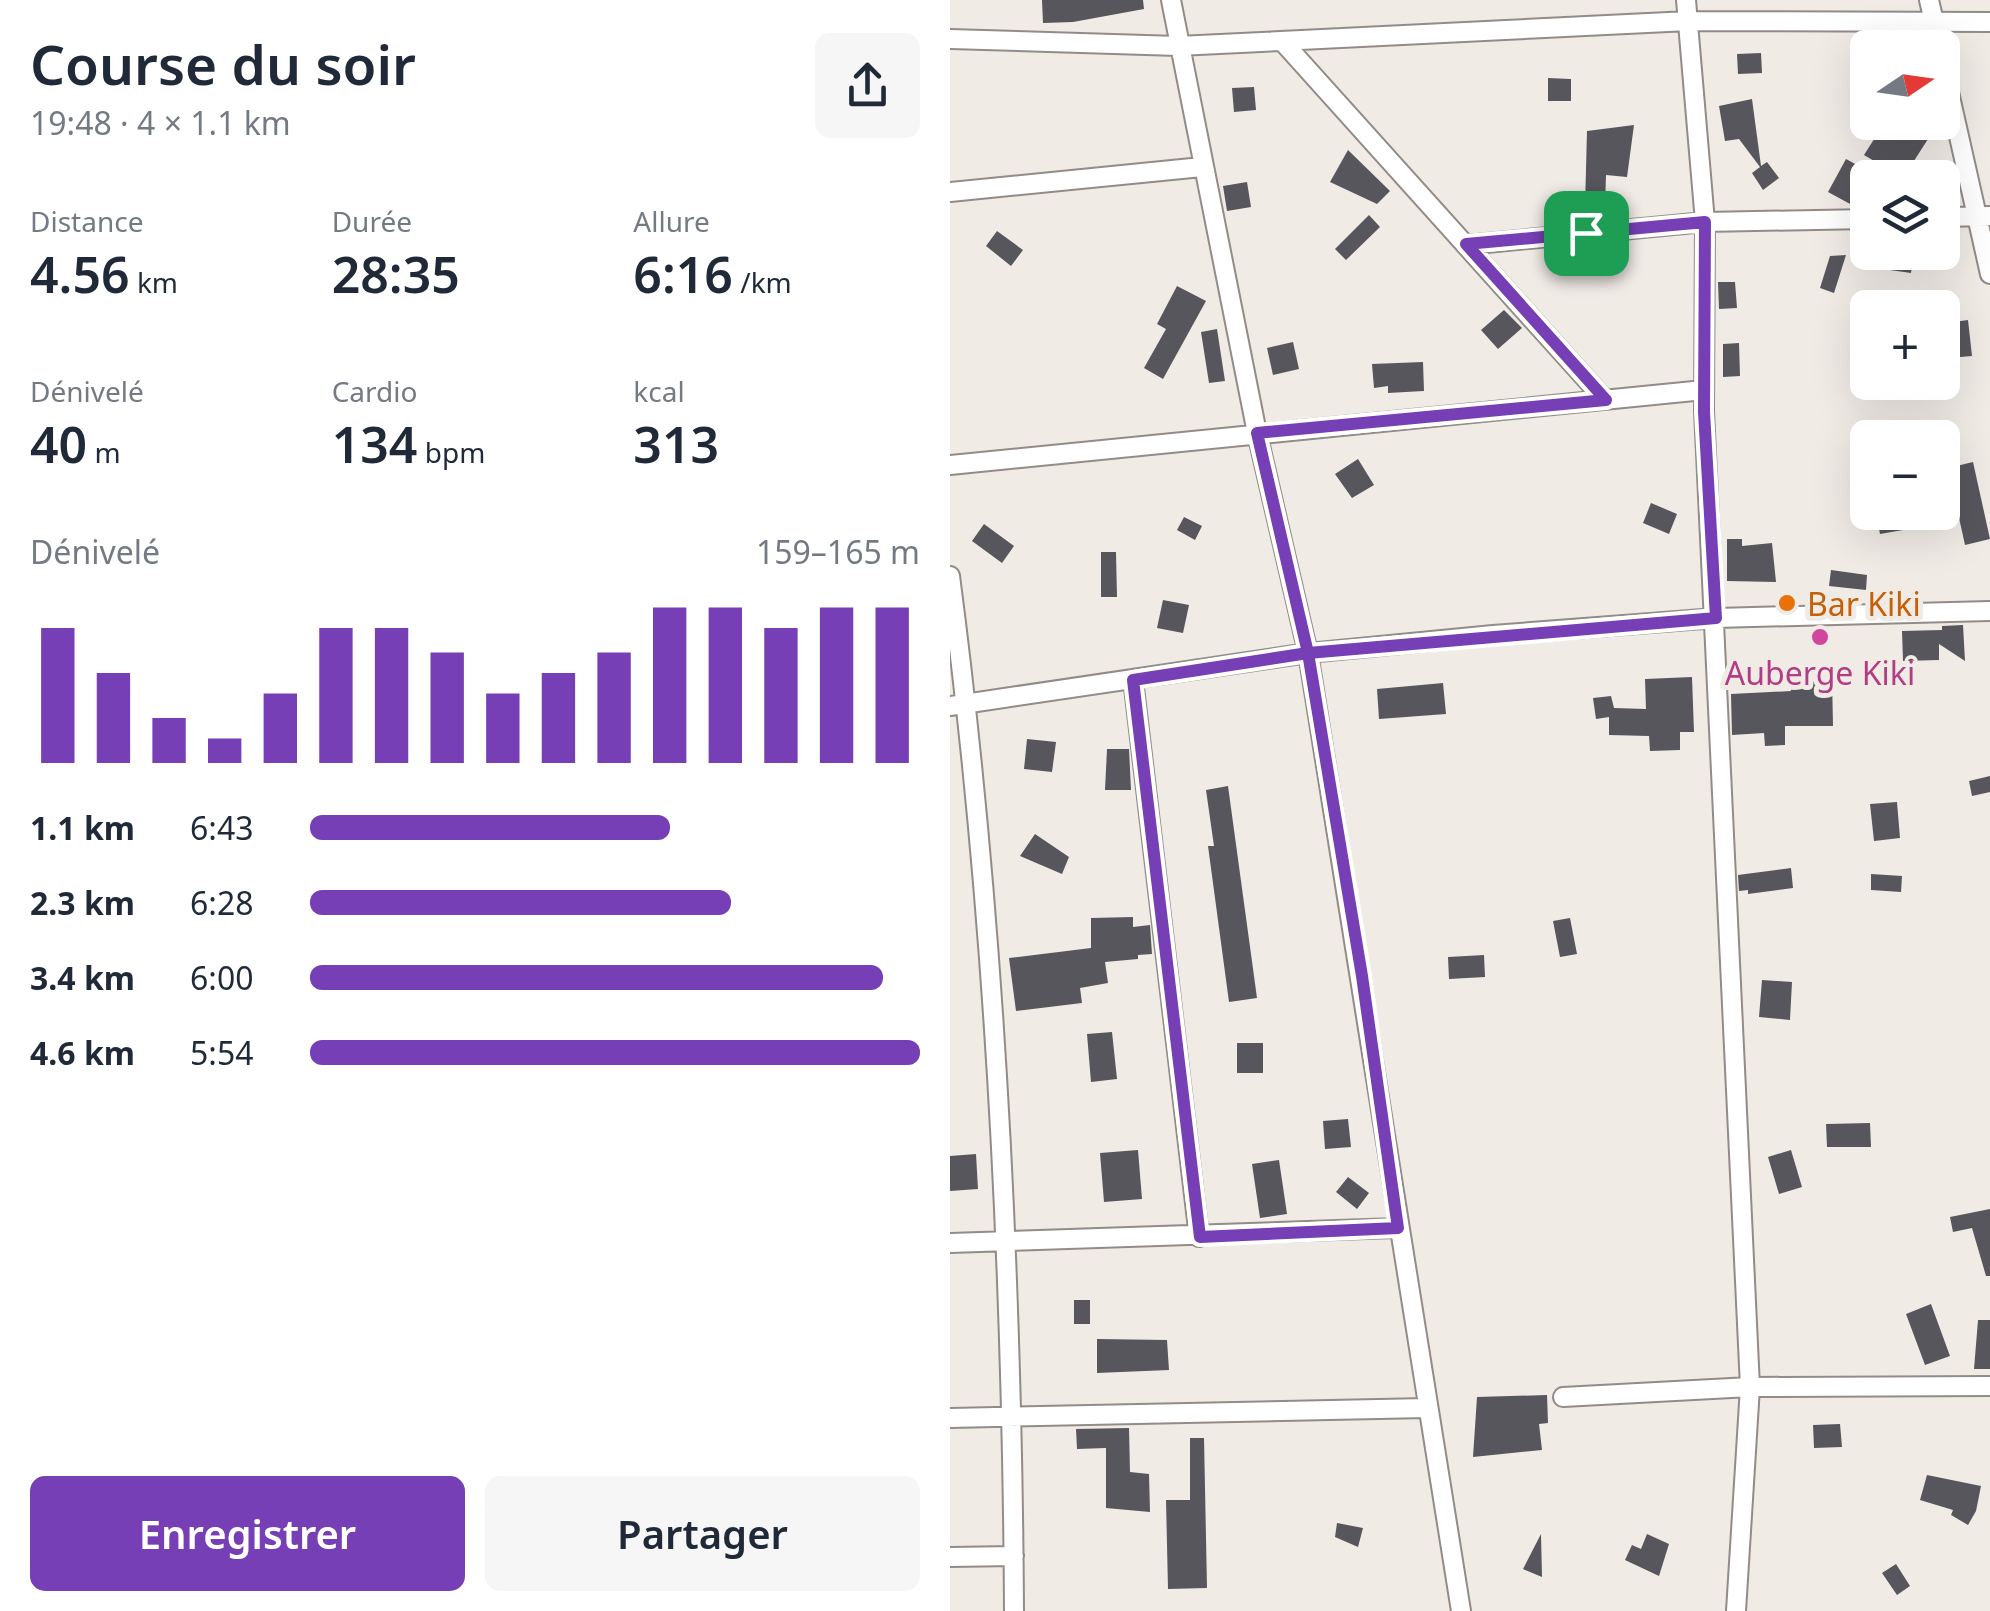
<!DOCTYPE html>
<html lang="fr">
<meta charset="utf-8">
<style>
:root{--surface:#fff;--page:#f6f6f7;--text:#1f2937;--muted:#747a83;--accent:#773fb6}
body{margin:0;font-family:"Noto Sans",sans-serif;background:var(--page);color:var(--text);height:100vh;display:flex;flex-direction:column;font-size:38px;white-space:nowrap}
*{box-sizing:border-box;margin:0}
p{font-size:32px;color:var(--muted)}
.icon{flex:none;width:55px;height:55px;fill:none;stroke:currentColor;stroke-width:2;stroke-linecap:round;stroke-linejoin:round}
.map{position:relative;flex:1;overflow:hidden}
.panel{display:flex;flex-direction:column;background:var(--surface);width:950px}
.panel>*{flex:none}
.needle{width:65px;rotate:77deg}
.buttons{position:absolute;left:900px;top:30px;display:grid;gap:20px}
.buttons a{display:grid;place-items:center;width:110px;height:110px;border-radius:15px;background:var(--surface);box-shadow:0 10px 40px #0002;font-size:50px}
.pin{position:absolute;display:grid;place-items:center;width:85px;height:85px;color:#fff;margin:-42px;border-radius:20px;box-shadow:0 5px 15px #0006}
.round{display:grid;place-items:center;flex:none;width:105px;height:105px;border-radius:15px;background:var(--page)}
.overview{display:flex;align-items:center;justify-content:space-between;height:170px;padding:0 30px}
h1{font-size:55px;font-weight:600;line-height:75px}
.stats{display:grid;grid-template-columns:repeat(3,1fr);gap:15px;height:170px;padding:10px 30px}
.stats div{display:grid;align-content:center}
.stats b{font-size:50px;font-weight:600}
.stats small{font-size:28px;font-weight:400}
.stats p{font-size:28px}
.chart{height:280px;padding:20px 30px}
.chart p{display:flex;justify-content:space-between}
.chart svg{width:100%;height:180px;margin-top:10px;stroke:var(--accent);stroke-width:6}
.button{display:flex;gap:20px;margin-top:auto;padding:20px 30px}
.button a{flex:1;height:115px;border-radius:15px;background:var(--accent);color:#fff;font-size:40px;font-weight:600;line-height:115px;text-align:center}
.button a+a{background:var(--page);color:var(--text)}
ul{padding:0 30px;list-style:none;font-size:32px}
li{display:grid;grid-template-columns:160px 120px 1fr;align-items:center;height:75px}
li i{height:25px;border-radius:12px;background:var(--accent)}
main{display:flex;flex:1;min-height:0}
.map>svg:first-child{display:block}
.building{fill:#57565c}
.lines{fill:none;stroke-linecap:round;stroke-linejoin:round}
.minor-casing{stroke:#928b87;stroke-width:22}
.minor{stroke:#fff;stroke-width:18}
.route-casing{stroke:#fff;stroke-width:20}
.route{stroke:#773fb6;stroke-width:12}
.food-dot{fill:#e8710a;stroke:#f1ebe6;stroke-width:4}
.hotel-dot{fill:#d1479c;stroke:#f1ebe6;stroke-width:4}
.labels{text-anchor:middle;dominant-baseline:central;stroke-width:10;stroke-linejoin:round;paint-order:stroke}
.food-label{font-size:32px;fill:#c56008;stroke:#f1ebe6;text-anchor:start}
.hotel-label{font-size:32px;fill:#b23c85;stroke:#f1ebe6}
</style>
<main>
<section class="panel">
<div class="overview"><div><h1>Course du soir</h1><p>19:48 · 4 × 1.1 km</p></div><a class="round"><svg class="icon" aria-label="share" viewBox="0 0 24 24"><path d="M12 15V3M7 8l5-5 5 5M5 13v7h14v-7"/></svg></a></div>
<div class="stats">
<div><p>Distance</p><b>4.56<small> km</small></b></div>
<div><p>Durée</p><b>28:35</b></div>
<div><p>Allure</p><b>6:16<small> /km</small></b></div>
</div>
<div class="stats">
<div><p>Dénivelé</p><b>40<small> m</small></b></div>
<div><p>Cardio</p><b>134<small> bpm</small></b></div>
<div><p>kcal</p><b>313</b></div>
</div>
<div class="chart"><p><span>Dénivelé</span>159–165 m</p>
<svg viewBox="0 0 160 44" preserveAspectRatio="none"><path d="M5 44V11M15 44V22M25 44V33M35 44V38M45 44V27M55 44V11M65 44V11M75 44V17M85 44V27M95 44V22M105 44V17M115 44V6M125 44V6M135 44V11M145 44V6M155 44V6"/></svg>
</div>
<ul>
<li><b>1.1 km</b>6:43<i style="width:59%"></i></li>
<li><b>2.3 km</b>6:28<i style="width:69%"></i></li>
<li><b>3.4 km</b>6:00<i style="width:94%"></i></li>
<li><b>4.6 km</b>5:54<i style="width:100%"></i></li>
</ul>
<div class="button"><a>Enregistrer</a><a>Partager</a></div>
</section>
<div class="map">
<svg width="1040" height="1611" viewBox="0 0 1040 1611">
<rect width="100%" height="100%" fill="#f1ebe6"/>
<path class="building" d="M92,0H193L194,9L123,22L93,23Z
M811,53L812,73L788,74L787,54Z
M598,78L621,79V101H598Z
M304,87L306,110L284,112L282,88Z
M802,99L811,166L817,162L829,178L813,190L802,173L810,167L789,139L775,141L769,106Z
M935,122L960,138L965,130L978,139L953,178L914,155Z
M684,125L677,177L656,175L655,207H635L637,131Z
M398,150L440,191L427,204L380,182Z
M896,159L920,172L902,205L878,192Z
M297,182L301,207L277,211L273,186Z
M419,215L430,227L396,260L385,249Z
M47,231L73,250L61,266L36,246Z
M913,253L963,256L961,273L912,266Z
M896,255L884,293L870,288L880,256Z
M768,282H785L787,308L769,309Z
M227,286L256,301L213,379L194,368L216,329L207,324Z
M554,310L572,328L548,349L531,330Z
M1018,320L1022,356L999,358L996,323Z
M267,329L275,381L259,383L251,332Z
M343,342L349,369L323,375L317,348Z
M789,343L790,376L773,377V344Z
M473,362L474,391L438,393V386L424,388L422,364Z
M408,459L424,485L402,498L385,474Z
M1023,462L1040,539L1015,545L998,468Z
M701,503L727,514L719,534L693,523Z
M926,512H950L953,530L930,534Z
M234,517L252,526L245,540L227,530Z
M34,524L64,546L52,563L22,541Z
M777,539H792V546L822,543L826,582L777,581Z
M151,552H166L167,597H151Z
M881,570L917,575L916,590L879,586Z
M213,600L239,605L233,633L207,628Z
M1013,625L1015,661L989,644V660L953,661L952,631L992,630V626Z
M742,677L744,732H730V750L700,751L699,736L659,735V717L646,719L643,698L661,696L664,708L696,709L695,679Z
M840,677H882L883,726H835V745L815,746L814,733L782,735L781,694L841,691Z
M493,683L496,714L429,719L427,689Z
M77,739L106,742L102,772L74,769Z
M157,749H179L181,790H155Z
M1040,776V792L1022,796L1019,781Z
M278,786L307,998L279,1002L258,846H264L256,790Z
M947,802L950,838L924,841L920,804Z
M85,834L119,857L112,874L70,856Z
M841,868L843,888L798,894V890L789,891L788,875Z
M921,874L952,876L951,892L921,890Z
M183,917V927L200,925L202,954L188,955V959L155,962L158,983L130,988L132,1003L66,1011L59,958L141,948V918Z
M620,918L627,954L610,957L603,921Z
M534,955L535,977L499,979L498,957Z
M812,980L842,982L840,1020L809,1017Z
M162,1032L167,1079L141,1082L137,1034Z
M287,1043H313V1073H287Z
M398,1119L401,1147L375,1149L373,1121Z
M920,1123L921,1147H877L876,1124Z
M188,1150L192,1199L154,1202L150,1153Z
M841,1150L852,1187L829,1194L818,1157Z
M26,1154L28,1189L0,1191V1156Z
M329,1160L337,1214L310,1218L302,1164Z
M398,1177L419,1193L407,1209L386,1192Z
M1040,1209V1276H1036L1022,1228L1003,1232L1000,1217Z
M124,1300H140V1324H124Z
M981,1304L1000,1356L975,1365L956,1314Z
M1028,1320H1040V1369H1024Z
M147,1339L217,1340L219,1370L147,1373Z
M597,1395L598,1423L589,1424L592,1450L523,1457L527,1397Z
M890,1424L892,1447L864,1448L863,1425Z
M179,1428L180,1472L199,1474L200,1512L156,1508V1448L127,1449L126,1429Z
M240,1438H254L257,1588L218,1589L216,1500H240Z
M977,1475L1031,1486L1026,1511L1018,1525L1001,1515L1003,1510L970,1500Z
M387,1523L413,1528L408,1547L385,1537Z
M591,1534L592,1577L573,1569Z
M697,1534L719,1544L709,1576L675,1560L682,1545L691,1549Z
M946,1564L960,1586L947,1595L932,1573Z"/>
<g class="lines">
<g class="minor-casing">
<path id="minor" d="M221,0L307,433L358,653L511,1611
M736,0L755,222L754,411L800,1387L786,1611
M979,0L990,48
M0,39L228,46L739,21L1040,22
M332,41L655,400
M992,61L1040,274
M0,192L252,167
M992,217L1040,216
M516,245L755,222L918,219
M0,465L754,390
M0,576C45,918 62,1266 64,1611
M183,679L249,1237
M0,706L358,653L543,635L766,618L1040,611
M0,1243L447,1228
M613,1397L800,1387L1040,1386
M0,1418L477,1408
M0,1557L64,1556"/>
</g>
<use href="#minor" class="minor"/>
</g>
<g class="lines">
<g class="route-casing">
<path id="route" d="M636,233L516,244L656,400L307,433L358,653L412,976L448,1228L250,1237L183,680L358,653L766,618L754,412L755,222L636,233"/>
</g>
<use href="#route" class="route"/>
</g>
<circle class="food-dot" cx="837" cy="603" r="10"/>
<circle class="hotel-dot" cx="870" cy="637" r="10"/>
<g class="labels">
<g class="food-label">
<text x="857" y="603">Bar Kiki</text>
</g>
<g class="hotel-label">
<text x="870" y="672">Auberge Kiki</text>
</g>
</g>
</svg>
<div class="buttons">
<a><svg class="needle" viewBox="-14 -14 28 28"><path d="M0-13l5 13h-10z" fill="#e53935"/><path d="M0 13l5-13h-10z" fill="#747a83"/></svg></a>
<a><svg class="icon" aria-label="layers" viewBox="0 0 24 24"><path d="M12 4l9 5-9 5-9-5zM3 14l9 5 9-5"/></svg></a>
<a>+</a>
<a>−</a>
</div>
<div class="pin" style="left:636px;top:233px;background:#1e9e55"><svg class="icon" aria-label="arrive" viewBox="0 0 24 24"><path d="M6 21V4h12l-3 4 3 4H6"/></svg></div>
</div>
</main>
